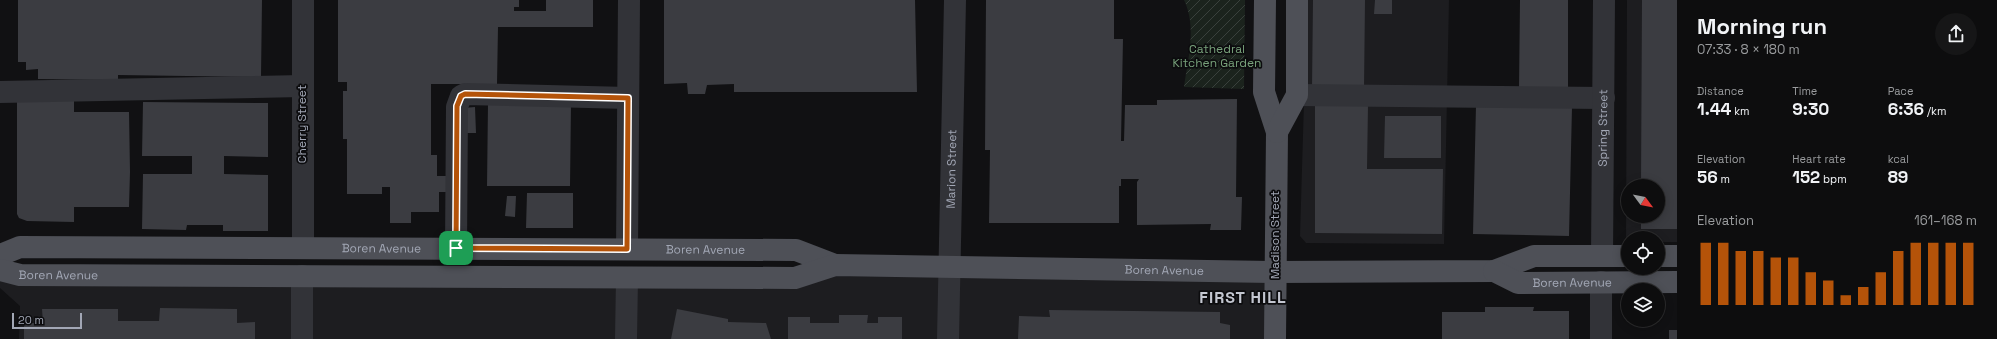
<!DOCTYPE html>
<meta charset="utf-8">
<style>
:root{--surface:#0d0d0e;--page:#161617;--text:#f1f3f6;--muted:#9a9c9e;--line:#2d2d2e;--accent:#b45309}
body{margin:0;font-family:"Space Grotesk",sans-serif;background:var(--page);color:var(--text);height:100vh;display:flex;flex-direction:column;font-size:15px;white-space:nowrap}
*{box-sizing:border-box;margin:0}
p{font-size:13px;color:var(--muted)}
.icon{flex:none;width:22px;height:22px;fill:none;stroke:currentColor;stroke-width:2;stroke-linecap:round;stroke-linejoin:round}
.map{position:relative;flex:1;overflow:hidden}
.drawer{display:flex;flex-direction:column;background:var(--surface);width:320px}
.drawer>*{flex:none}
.needle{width:26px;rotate:122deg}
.tools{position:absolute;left:1621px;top:179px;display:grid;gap:8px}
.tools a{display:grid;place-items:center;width:44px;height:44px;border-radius:50%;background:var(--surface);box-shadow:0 2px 10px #0003,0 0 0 1px var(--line);font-size:20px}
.scale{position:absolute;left:12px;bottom:10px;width:70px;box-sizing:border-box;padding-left:4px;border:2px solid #a2a7b5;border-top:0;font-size:11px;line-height:14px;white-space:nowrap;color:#a2a7b5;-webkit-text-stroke:3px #0c0c0e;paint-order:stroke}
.pin{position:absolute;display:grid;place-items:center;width:34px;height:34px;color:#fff;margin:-17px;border-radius:8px;box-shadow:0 2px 6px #0006}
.round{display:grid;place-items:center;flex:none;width:42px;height:42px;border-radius:21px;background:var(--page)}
.headline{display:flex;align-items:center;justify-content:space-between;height:68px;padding:0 20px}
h1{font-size:22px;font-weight:600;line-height:30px}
.stats{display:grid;grid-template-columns:repeat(3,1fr);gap:6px;height:68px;padding:4px 20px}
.stats div{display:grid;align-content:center}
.stats b{font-size:17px;font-weight:600}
.stats small{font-size:11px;font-weight:400}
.stats p{font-size:11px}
.chart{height:112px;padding:8px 20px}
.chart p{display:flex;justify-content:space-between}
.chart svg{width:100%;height:72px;margin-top:4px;stroke:var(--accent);stroke-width:6}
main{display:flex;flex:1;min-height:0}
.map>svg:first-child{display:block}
.built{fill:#1d1d20;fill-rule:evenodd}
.garden{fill:url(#garden-furrows)}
.building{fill:#3b3c41}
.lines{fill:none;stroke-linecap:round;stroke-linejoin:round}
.minor{stroke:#323338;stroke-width:22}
.major{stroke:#4e5057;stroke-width:22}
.route-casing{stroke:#fff;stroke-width:8}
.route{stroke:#b45309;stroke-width:5}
.labels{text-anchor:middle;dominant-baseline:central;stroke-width:3.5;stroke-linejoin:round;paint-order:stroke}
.park-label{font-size:12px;fill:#78a17b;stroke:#0c0c0e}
.street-label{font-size:12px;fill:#a2a7b5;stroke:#0c0c0e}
.district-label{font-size:16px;font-weight:bold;letter-spacing:1px;fill:#c3c6d0;stroke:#0c0c0e}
</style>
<main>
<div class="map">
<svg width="1677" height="339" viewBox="0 0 1677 339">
<defs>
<pattern id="garden-furrows" width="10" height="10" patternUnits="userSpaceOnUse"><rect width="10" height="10" fill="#1b231d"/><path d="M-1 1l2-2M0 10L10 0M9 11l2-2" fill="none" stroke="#39403c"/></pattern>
</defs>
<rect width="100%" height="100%" fill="#111113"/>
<path class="built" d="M1307,0H1449L1444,244L1306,243L1300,236Z
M1627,0H1677V242H1658V238H1628V242H1626ZM1628,186H1658V216H1628Z
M0,265L1275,272V339H19L20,306L0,288Z"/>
<path class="garden" d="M1184,0H1245L1244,89L1184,87C1188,59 1197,27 1184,0Z"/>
<path class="building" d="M18,0H262L261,77L118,75V80L38,79V69L26,70V62H18Z
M338,0H519V7H514V11H546V0H593V27H498L497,84H431V155H437V176H446V192H439V212H411V223H390V187H382V194H347V139H343V91H347V82H338Z
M664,0H915L917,92H734V84L707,85L705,94H688L687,83L664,84Z
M986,0H1114V39H1123L1121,141H1124L1125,105H1157V100L1237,99L1236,197H1242L1241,230H1210L1211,224L1137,225V182L1139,179H1121V186H1119V223H989L990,150H985Z
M1313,0H1365L1364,89L1312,88Z
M1375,0H1392V14H1374Z
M1520,0H1568V88H1519Z
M1642,0H1677V229H1641V216H1658V186H1641Z
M17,97H74V112H129L130,172L129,207H74V222L27,221L19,218L17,214Z
M143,102L268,103V157L224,156V174L268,175V231H223V225H187L186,230L142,229L143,174H192V156H142Z
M488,103L571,104L570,186H487Z
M1315,105H1368L1367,169H1443L1442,234L1315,233Z
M1476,105L1572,107L1569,236L1473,234Z
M475,107L476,133H463V108Z
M1385,116H1441V158H1384Z
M527,193H573V228H526Z
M507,196H516L515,217L505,216Z
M1485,307H1534L1533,311H1569V339H1442V312H1485Z
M160,308L237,309V323L255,322V339H24V323H43L42,309H118V321H159Z
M677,309L728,319V322L766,323L771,339H671Z
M1049,310L1220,312V323L1230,325V339H1018L1019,316L1050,317Z
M839,315H868L867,323H878V317H902V339H788V317H810V323H839Z
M1669,330H1677V339H1669Z"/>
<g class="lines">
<g class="minor">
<path d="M0,92L302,86"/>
<path d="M1297,95L1604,98"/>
<path d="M303,247V0"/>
<path d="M456,248L457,107L461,96L465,94L628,98"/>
<path d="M627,249L629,0"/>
<path id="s1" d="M1602,256L1604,0"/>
<path d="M1601,282V339"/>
<path d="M302,339V276"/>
<path d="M626,339L627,278"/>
<path id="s2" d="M948,339L955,0"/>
</g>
<g class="major">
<path d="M1265,0L1264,92L1277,132L1275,339"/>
<path d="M1277,132L1297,95V0"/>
<path id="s3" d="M0,255L20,247L796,250L835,265"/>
<path d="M1658,256H1677"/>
<path id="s4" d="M0,270L20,275L795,278L835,265L1275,272L1494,271L1534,256H1628"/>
<path id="s5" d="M1494,271L1518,283L1677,282"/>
</g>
</g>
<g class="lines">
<g class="route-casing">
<path id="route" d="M465,94L628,98L627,249L456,248L457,106L461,96Z"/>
</g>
<use href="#route" class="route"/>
</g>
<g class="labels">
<g class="park-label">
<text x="1217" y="49">Cathedral<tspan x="1217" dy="14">Kitchen Garden</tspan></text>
</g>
<g class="street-label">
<text transform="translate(302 124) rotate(-90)">Cherry Street</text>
<text stroke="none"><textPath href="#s1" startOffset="128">Spring Street</textPath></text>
<text stroke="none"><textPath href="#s2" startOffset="170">Marion Street</textPath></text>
<text transform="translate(1275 235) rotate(-90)">Madison Street</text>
<text stroke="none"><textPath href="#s3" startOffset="383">Boren Avenue</textPath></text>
<text stroke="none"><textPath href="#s3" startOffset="707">Boren Avenue</textPath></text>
<text stroke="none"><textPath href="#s4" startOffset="1167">Boren Avenue</textPath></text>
<text stroke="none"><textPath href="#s4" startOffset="59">Boren Avenue</textPath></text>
<text stroke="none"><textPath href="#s5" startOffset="81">Boren Avenue</textPath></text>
</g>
<g class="district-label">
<text x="1243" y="297">FIRST HILL</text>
</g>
</g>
</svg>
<div class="tools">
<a><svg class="needle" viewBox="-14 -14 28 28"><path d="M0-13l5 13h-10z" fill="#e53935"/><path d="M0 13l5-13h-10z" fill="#9a9c9e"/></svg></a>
<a><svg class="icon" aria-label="locate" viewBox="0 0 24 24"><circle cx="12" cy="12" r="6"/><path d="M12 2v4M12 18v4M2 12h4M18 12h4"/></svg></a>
<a><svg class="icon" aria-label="layers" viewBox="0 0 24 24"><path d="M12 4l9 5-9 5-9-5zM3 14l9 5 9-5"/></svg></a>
</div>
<div class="scale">20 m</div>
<div class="pin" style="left:456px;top:248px;background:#1e9e55"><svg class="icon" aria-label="arrive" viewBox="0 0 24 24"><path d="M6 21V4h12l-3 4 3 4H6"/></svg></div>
</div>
<section class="drawer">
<div class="headline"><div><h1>Morning run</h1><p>07:33 · 8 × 180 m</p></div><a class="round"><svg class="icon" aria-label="share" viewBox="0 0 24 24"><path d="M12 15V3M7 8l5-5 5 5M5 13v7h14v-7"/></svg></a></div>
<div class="stats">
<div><p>Distance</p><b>1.44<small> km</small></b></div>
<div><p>Time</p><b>9:30</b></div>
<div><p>Pace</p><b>6:36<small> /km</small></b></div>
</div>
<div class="stats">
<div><p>Elevation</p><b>56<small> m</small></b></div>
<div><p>Heart rate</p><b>152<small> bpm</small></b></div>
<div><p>kcal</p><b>89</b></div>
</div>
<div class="chart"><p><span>Elevation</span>161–168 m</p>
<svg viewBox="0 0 160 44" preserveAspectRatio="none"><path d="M5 44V6M15 44V6M25 44V11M35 44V11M45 44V15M55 44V15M65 44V24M75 44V29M85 44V38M95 44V33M105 44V24M115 44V11M125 44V6M135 44V6M145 44V6M155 44V6"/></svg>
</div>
</section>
</main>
